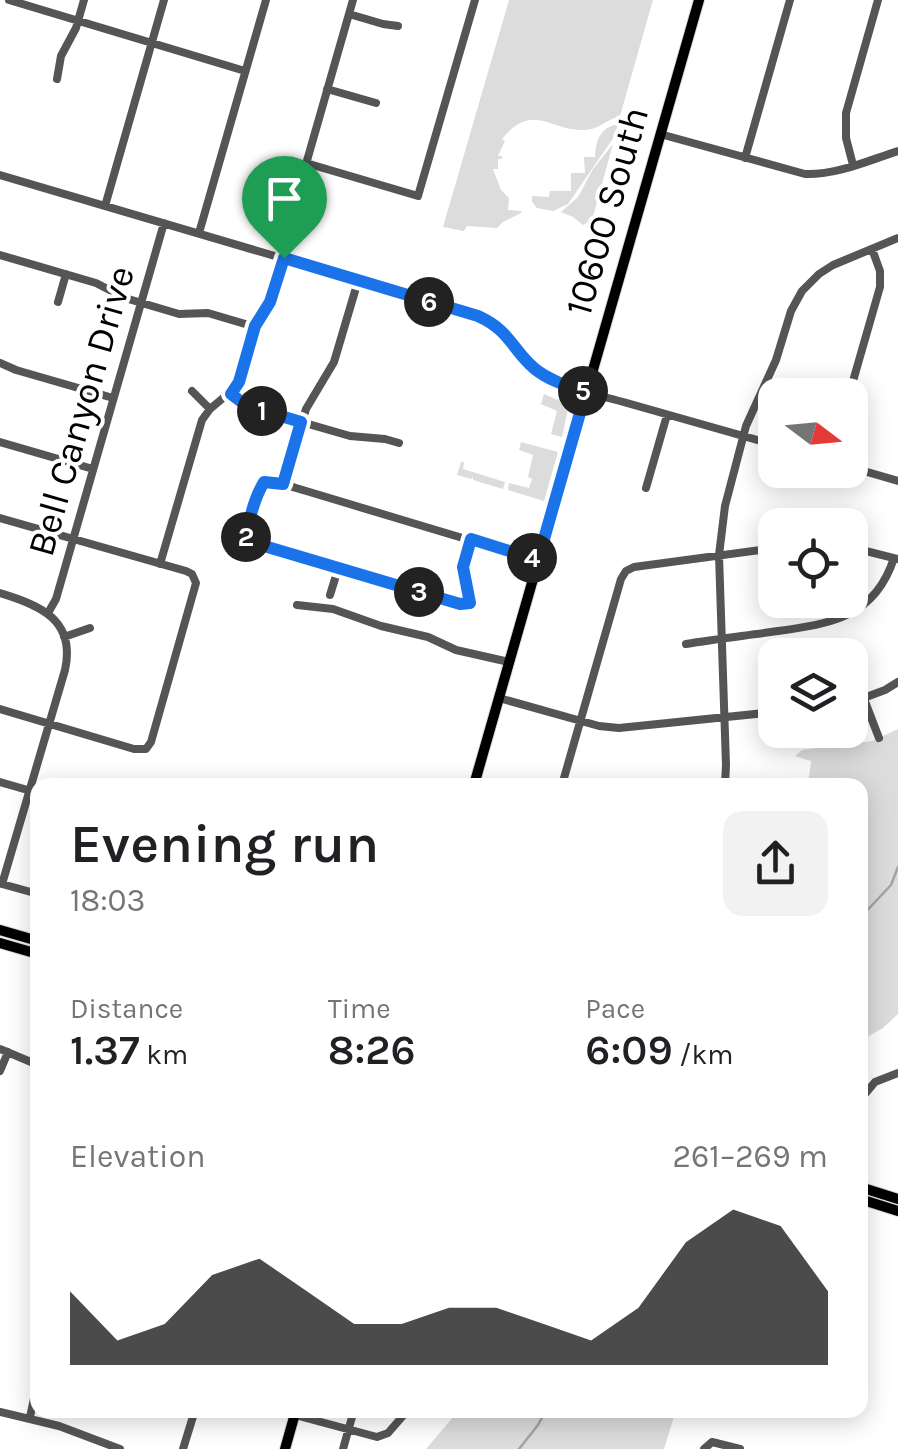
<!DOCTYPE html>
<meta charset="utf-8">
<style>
:root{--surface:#fff;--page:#f2f2f2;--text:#202124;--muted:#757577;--accent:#000}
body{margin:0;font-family:Karla,sans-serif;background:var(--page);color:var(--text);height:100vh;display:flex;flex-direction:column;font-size:38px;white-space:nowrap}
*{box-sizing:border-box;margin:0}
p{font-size:32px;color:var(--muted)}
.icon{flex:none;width:55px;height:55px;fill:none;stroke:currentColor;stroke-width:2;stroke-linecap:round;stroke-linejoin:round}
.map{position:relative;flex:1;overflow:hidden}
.panel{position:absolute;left:30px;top:778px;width:838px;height:640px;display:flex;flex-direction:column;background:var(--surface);border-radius:20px;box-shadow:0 5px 25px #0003}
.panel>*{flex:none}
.needle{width:65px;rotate:106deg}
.tools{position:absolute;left:758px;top:378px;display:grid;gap:20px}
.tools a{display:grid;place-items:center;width:110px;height:110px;border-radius:20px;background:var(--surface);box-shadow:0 5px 25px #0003;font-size:50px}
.pin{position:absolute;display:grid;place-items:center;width:85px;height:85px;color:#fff;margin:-102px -42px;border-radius:50% 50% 50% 0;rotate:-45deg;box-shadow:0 0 10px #0007}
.pin .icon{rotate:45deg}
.km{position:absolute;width:50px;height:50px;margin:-25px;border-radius:50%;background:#222;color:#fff;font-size:28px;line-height:50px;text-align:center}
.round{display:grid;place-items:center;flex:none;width:105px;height:105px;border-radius:20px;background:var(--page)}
.head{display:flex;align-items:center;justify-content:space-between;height:170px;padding:0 40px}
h1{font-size:55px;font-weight:600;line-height:75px}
.metrics{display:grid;grid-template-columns:repeat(3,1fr);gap:15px;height:170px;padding:10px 40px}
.metrics div{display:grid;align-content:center}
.metrics b{font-size:42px;font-weight:600}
.metrics small{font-size:28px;font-weight:400}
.metrics p{font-size:28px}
.chart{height:280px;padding:20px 40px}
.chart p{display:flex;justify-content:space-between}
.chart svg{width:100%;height:180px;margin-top:10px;fill:var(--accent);opacity:.7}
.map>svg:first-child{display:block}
.green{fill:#dcdcdc}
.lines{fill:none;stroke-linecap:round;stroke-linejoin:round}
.stream{stroke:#a3a3a3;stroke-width:2.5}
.major-casing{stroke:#dbdbdb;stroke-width:12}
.minor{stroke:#555;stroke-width:8}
.major{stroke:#000;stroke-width:10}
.route-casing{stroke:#fff;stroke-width:20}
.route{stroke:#1a73e8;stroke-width:12}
.labels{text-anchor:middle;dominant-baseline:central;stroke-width:8;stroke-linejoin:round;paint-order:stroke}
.street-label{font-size:38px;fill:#000;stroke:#fff}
</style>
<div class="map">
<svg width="898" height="1449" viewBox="0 0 898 1449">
<rect width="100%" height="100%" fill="#fff"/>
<path class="green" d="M509,0H653L620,116C608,119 599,128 591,129C553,136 535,98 502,139L505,141L498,156H502V159H498V169H493L501,190L509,198L508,210L521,211V213L503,222L497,228L467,226L464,231L443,227Z
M618,124L614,137L568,204L553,211L537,208L532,202V196L549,197L550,191H571V173H585L584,157H595C596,141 599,128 618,124Z
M613,144L592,220L583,225L573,217L561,212L578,197L593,169Z
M544,394L558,400L561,396L570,400L562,437L551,434L557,411L541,404Z
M521,442L558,452L544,501L508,490L509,483L529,488L532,479L528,477L533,455L519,450Z
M461,462H464L463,469L505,482L503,489L473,480V477L471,479L457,475Z
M898,729V1014L883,1028L860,1041V785H808L811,761L795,756L802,750L872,741Z
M459,1410H676L664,1449H426Z"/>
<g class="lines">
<path class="stream" d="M860,918L891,885L898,867
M519,1449L538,1425L546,1410"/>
<g class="major-casing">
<path id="major" d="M474,785L699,0
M0,930L38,941
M0,943L38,954
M860,1187L898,1199
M860,1199L898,1211
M285,1449L296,1410"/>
</g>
<path class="minor" d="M9,0L245,71
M349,14L383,24L398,26
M57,79L61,56L76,28L84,0
M327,89L376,103
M660,134L805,174C837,175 867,161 898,151
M745,158L790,0
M306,163L418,196L475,0
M853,165L846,138V113L878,0
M0,175L478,316C514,333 521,365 553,380C576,391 602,396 627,403C676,417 726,431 775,445
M105,206L164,0
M199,233L266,0
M0,255L96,283L125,298L179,314L208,313L255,327
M58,302L66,274
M0,363L16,370L113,398
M192,391L210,409
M231,394L242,403L253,408L350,436L385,439L399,443
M849,395L880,287V271L872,249
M0,442L93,469
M850,467L898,481
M283,484L306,409L334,362L358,281
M646,488L667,415
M0,518L186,571L192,574L196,583L151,742L146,749H134L0,709
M471,539L463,567L470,598V603L465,604L254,544L249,543L246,538L260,488L264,481C275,480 286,485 296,488C377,512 457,537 538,560
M850,547L898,559
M160,564L202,420L210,409L235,388L258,319L273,294L290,233L300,185L353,0
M0,593C40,605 76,620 65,670L2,884L38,894
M330,595L338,569
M297,605L333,609L381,626L428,637L456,650L509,662
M48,613L56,599L164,223
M64,637L90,628
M686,644C715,639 743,636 771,632C827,624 874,620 894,558
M499,698L599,726L619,728L775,712
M864,699L879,738
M850,703L885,690L898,682
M0,782L38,793
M562,785L621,579L626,571L634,567L775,548
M725,785L726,765L719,555L725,506L746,426L776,360L791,311L802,291L819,274L833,265L898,238
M0,1049L38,1065
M0,1071L8,1052
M860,1100L875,1082L898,1073
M0,1412L59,1426L120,1449
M295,1415L377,1437L388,1433L408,1410
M30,1417L38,1380
M183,1449L195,1410
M343,1449L354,1410
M704,1449L712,1442L740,1449"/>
<use href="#major" class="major"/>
</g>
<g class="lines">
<g class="route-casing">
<path id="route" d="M284,258L478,316C511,331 512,350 535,369C550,381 569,386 586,392L538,560L471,539L463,567L470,603L460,604L247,541C247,523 255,497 264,482L283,484L301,422L247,406L231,394L239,382L255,326L270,302Z"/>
</g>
<use href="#route" class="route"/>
</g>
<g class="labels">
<g class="street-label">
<text transform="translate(607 211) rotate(-74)">10600 South</text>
<text transform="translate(81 411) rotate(-74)">Bell Canyon Drive</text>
</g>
</g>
</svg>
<div class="tools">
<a><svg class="needle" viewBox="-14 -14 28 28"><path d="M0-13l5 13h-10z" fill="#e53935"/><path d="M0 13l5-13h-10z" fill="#757577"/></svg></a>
<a><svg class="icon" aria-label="locate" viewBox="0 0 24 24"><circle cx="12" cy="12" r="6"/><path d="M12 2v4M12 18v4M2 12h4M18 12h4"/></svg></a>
<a><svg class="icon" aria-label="layers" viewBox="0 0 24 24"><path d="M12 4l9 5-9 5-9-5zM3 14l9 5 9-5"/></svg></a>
</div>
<div class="pin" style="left:284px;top:258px;background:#1e9e55"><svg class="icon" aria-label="arrive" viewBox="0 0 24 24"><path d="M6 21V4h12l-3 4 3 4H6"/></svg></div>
<b class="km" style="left:262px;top:411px">1</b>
<b class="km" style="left:246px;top:537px">2</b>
<b class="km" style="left:419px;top:592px">3</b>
<b class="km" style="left:532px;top:558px">4</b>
<b class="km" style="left:583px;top:391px">5</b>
<b class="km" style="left:429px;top:302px">6</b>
<section class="panel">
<div class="head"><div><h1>Evening run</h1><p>18:03</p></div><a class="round"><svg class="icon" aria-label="share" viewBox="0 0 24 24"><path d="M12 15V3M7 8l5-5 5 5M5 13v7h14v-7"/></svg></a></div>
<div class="metrics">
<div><p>Distance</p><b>1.37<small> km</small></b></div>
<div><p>Time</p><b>8:26</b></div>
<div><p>Pace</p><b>6:09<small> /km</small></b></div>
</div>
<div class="chart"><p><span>Elevation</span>261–269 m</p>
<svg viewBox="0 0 160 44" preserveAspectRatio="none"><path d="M0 44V26L10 38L20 34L30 22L40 18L50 26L60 34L70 34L80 30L90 30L100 34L110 38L120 30L130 14L140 6L150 10L160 26V44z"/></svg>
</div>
</section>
</div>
